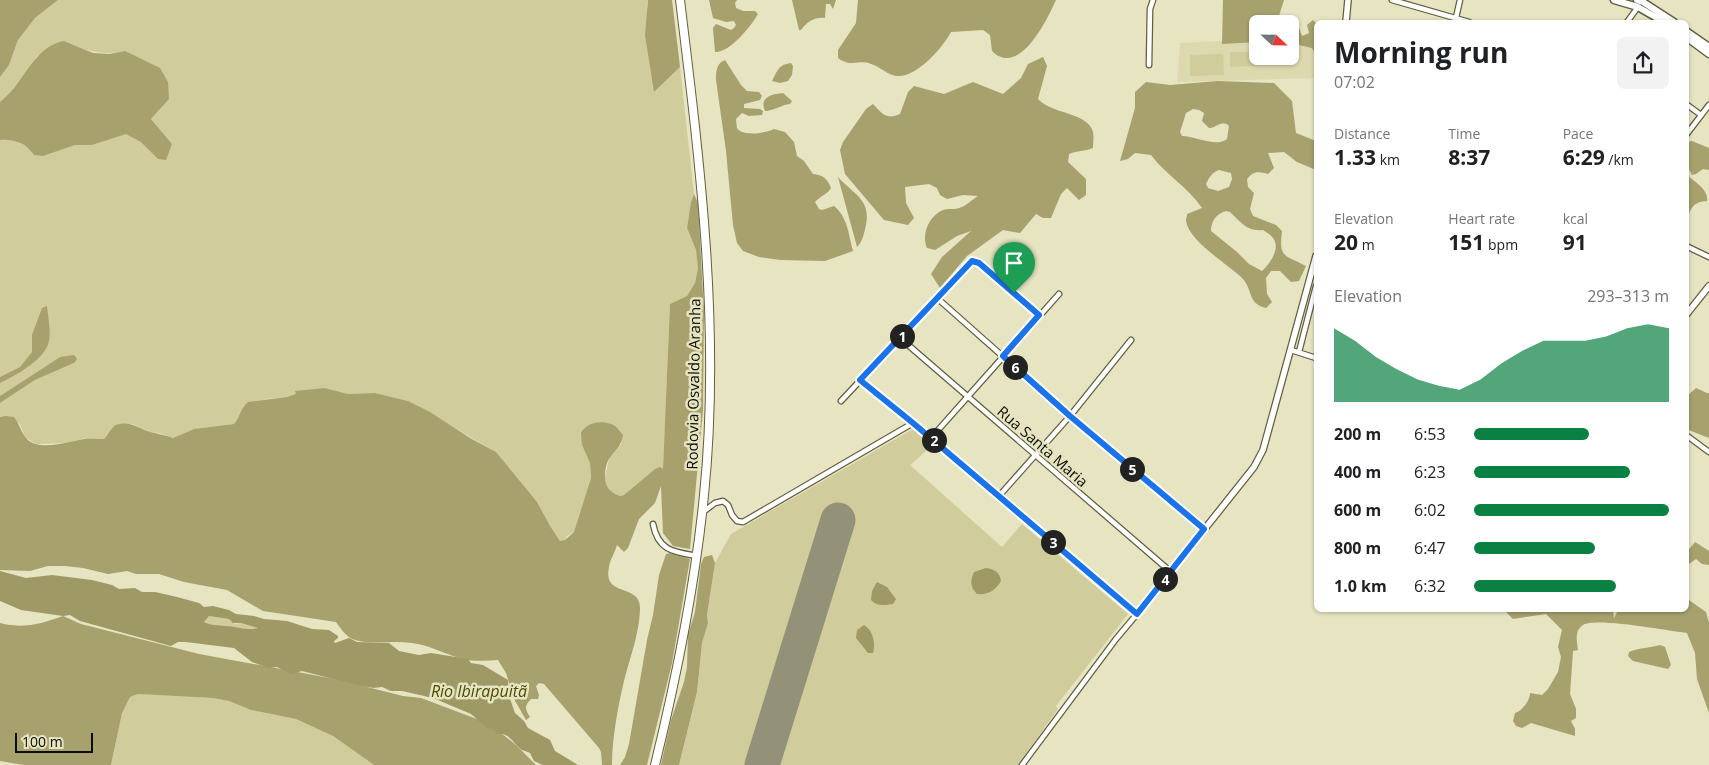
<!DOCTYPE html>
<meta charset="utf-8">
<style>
:root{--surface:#fff;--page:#f2f2f2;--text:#202124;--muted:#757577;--accent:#0b8043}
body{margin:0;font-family:"Open Sans",sans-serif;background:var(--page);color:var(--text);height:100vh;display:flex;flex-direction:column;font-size:19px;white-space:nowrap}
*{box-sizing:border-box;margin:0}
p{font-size:16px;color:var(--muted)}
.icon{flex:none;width:28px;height:28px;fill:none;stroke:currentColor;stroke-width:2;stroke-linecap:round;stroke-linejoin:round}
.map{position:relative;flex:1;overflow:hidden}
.side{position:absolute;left:1314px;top:20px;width:375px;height:592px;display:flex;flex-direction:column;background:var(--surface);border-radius:8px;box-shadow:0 1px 4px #0004}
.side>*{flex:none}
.needle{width:32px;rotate:112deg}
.tools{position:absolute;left:1249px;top:15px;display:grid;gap:10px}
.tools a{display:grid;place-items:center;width:50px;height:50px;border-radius:8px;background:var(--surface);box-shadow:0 1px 4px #0004;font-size:25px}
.scale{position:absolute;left:15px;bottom:12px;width:78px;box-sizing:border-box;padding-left:5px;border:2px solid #0d0c03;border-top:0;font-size:14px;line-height:18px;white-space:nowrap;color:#0d0c03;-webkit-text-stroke:4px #e6e4c1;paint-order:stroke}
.pin{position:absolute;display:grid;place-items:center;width:42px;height:42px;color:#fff;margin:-51px -21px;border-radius:50% 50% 50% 0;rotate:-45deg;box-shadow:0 0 5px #0007}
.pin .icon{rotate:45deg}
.km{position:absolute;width:25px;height:25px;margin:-12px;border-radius:50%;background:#222;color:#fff;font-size:14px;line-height:25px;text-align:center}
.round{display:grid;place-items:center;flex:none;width:52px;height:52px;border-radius:8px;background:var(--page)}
.overview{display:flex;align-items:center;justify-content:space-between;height:85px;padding:0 20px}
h1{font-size:28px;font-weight:700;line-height:38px}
.figures{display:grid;grid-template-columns:repeat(3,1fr);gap:8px;height:85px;padding:5px 20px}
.figures div{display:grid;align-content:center}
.figures b{font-size:21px;font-weight:700}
.figures small{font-size:14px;font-weight:400}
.figures p{font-size:14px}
.chart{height:140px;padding:10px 20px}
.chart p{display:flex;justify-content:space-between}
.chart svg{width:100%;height:90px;margin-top:5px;fill:var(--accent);opacity:.7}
ul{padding:0 20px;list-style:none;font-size:16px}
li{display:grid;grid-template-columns:80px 60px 1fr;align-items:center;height:38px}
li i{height:12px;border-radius:6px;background:var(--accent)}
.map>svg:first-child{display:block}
.built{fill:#ddd9af}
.green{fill:#d1cc9b}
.forest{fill:#a6a16d;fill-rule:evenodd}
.water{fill:#9e9965;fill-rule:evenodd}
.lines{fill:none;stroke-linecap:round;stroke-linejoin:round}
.runway{stroke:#939278;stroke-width:35}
.minor-casing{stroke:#625f40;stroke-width:7}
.tertiary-casing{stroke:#625f40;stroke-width:8}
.secondary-casing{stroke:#625f40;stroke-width:9}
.trunk-casing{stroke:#625f40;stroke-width:10}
.minor{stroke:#fff;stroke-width:4.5}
.tertiary{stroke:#fff;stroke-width:5.5}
.secondary{stroke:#fff;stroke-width:6}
.trunk{stroke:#fff;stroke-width:8}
.route-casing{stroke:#fff;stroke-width:10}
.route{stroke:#1a73e8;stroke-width:6}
.labels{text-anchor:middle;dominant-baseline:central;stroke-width:5;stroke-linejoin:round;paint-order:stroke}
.street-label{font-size:15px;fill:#0d0c03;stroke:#e6e4c1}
.water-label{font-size:16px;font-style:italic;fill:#4f4906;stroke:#e6e4c1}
</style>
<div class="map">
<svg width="1709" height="765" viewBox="0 0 1709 765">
<rect width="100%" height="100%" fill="#e6e4c1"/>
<path class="built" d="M1316,36V78L1177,82L1180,43L1257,39L1258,56H1290V38Z"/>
<path class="green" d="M58,0H648L647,6L655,91L680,67L694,194L691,202L687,228L696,250L698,268L695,283L687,296L670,304L663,470L655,469L624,495H617L608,488L605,478L609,459L622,443L582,445L590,463L591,478L574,532L567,536L565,540L560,541L496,452L408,401L375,393L348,394L325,388L287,397L266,399L244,405L237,421L234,424L194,429L173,438L160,433L150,432L133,424L112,427L104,439L85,438L68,443L36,444L25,437L20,424L5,416L0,417V403L35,380L74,363L60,357L0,396V383L28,367L45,351L32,335C32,340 33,347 32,352C28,366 11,372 0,377V140L13,139L43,156L75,145H92L126,133L141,141L158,159L172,144L151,119L169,99L138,59L125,51C97,56 89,51 64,41L37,56L13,89L0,102V77L9,65L18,40L35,18Z
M1230,52H1254V66L1230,67Z
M1223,54L1224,75L1190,76V55Z
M913,429L932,446L910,465L1002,547L1022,524L1128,614L1056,706L1058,709L1018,765H679L697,692L702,643L708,623L707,615L715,563L731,534Z
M209,616L229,619L235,624L241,623L258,628C248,632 238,627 227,626C219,625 212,626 204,622Z
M138,694L213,698L229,701L251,710L296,719L333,736L374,765H111L122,713L130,697Z"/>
<path class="forest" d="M0,0H58L35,18L18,40L9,65L0,77Z
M648,0H672L680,67L654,92L645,35Z
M709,0H737L735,3L736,8L743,11H755L758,14C751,26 730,53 715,52L713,28L716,24L731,30L734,28L736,25L734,21L726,22L713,18Z
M792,0H836L833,9L830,4H826L825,18C814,17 807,22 801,30H799Z
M858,0H1056C1047,20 1019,78 992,51L990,35L983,30L951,32C943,47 919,75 900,76C889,77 881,67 871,64C859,59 851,68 838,58V50L856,23Z
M1223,0H1284L1278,19L1281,24H1258L1257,42L1222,44Z
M1288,20H1296L1302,36L1309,33L1307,25L1313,20L1316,23V56L1312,48L1290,43V24H1284Z
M64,41L93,53L109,54L125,51L160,68L168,82L169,99L151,119L172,144L166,160L158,159L141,142L126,134L92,145H75L43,156L34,155C26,143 14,139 0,140V102C5,97 10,93 14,88C28,70 40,45 64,41Z
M1043,57L1047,66L1038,99C1053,115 1088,112 1093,132C1094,137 1093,143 1093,148C1084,152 1078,150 1069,154L1068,162L1086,179V195L1079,200L1067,188L1061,194L1051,218H1043L1036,214L1020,233L1003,230L967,256L940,288L931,274L942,257L971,231L957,236L935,250L927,248C921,234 929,216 943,210C948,208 954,210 959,208C965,207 973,199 978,196L963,195L947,199L940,195L937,188L929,184L905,187L906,203L914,218L908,225L884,220L845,174L840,150L843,142L866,109L873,104C882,114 887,120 900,114L908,92L914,86L944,94L973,82L1003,94L1021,78L1028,64Z
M725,60L741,85L747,91L759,92L762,96L760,100L744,104V108L760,109L763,111L762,115L749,116L742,113L736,119C736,120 737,127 737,128C742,137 767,133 774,129L785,132L794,142L797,156L804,161L813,174C823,175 827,178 831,188C828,194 820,196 815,202L819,209L822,210L834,206C847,216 849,235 853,251L825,261L781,260L759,257L743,251L737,243L733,225L726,151L716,80C716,73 716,63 725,60Z
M791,63L793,66L792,75L788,81L780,83L772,81C778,70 778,65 791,63Z
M1218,81L1274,83L1292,101L1296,133L1316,141V170L1297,162L1284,152L1268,153L1274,168L1268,174C1259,171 1253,171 1247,179L1248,187L1254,193L1250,209L1253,216L1276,225L1282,231C1279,258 1283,254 1306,266L1299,281L1291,282L1280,271H1271L1266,278L1267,294L1272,302L1266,308C1246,303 1254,289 1241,277C1226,263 1189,241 1186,221C1186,219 1187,216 1187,214L1202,208C1188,187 1166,175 1151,155L1135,153L1128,159L1120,161L1135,108V92L1146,82L1170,85ZM1193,109L1199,110L1204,113L1202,121L1209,128C1217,128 1222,119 1229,126L1227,139C1217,148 1195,136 1182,136L1180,132L1186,113ZM1219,170L1231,173L1232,179L1229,187L1218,191L1208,188L1206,184C1209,178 1212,172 1219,170ZM1226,211L1230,212C1241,222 1247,232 1263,230C1266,232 1271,235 1273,238C1281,248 1270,264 1262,271L1249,264L1237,252L1211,231C1211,221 1216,214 1226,211Z
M783,93L792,101L790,104C781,105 773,111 765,111C759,97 772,94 783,93Z
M1692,141L1709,148V170L1703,169L1696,174L1692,175L1689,169L1688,176C1695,182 1709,190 1707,201C1692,202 1692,208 1686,220V143Z
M838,177C853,194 871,199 866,225C864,233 863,241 857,247Z
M694,194L698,203L704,313L703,410L690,549L673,546L663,533L661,486L655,503L639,519L628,548L624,552L617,545C615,552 610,560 609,567C602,599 642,582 640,610C639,635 630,657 624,681C618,706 612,739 612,765H602L601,752L599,748L544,684L539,683L536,686L539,695L538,699H531C524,706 525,709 530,717L526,720L514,699L506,673L498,660C484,661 470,662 456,657C441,652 428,645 412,643C393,640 374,645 355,640C346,637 341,629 336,622L263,611L227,590L184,582L159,574H136L127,571L108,574L83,568L65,566H48L30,571L0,570V417L5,416L14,417C19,423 21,432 26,438C38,452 68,442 84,439C90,438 97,439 104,439C108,435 111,427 116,425C129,420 139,428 150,432C158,434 165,435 173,438L194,429L234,424C240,418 240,408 248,402L287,397L296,394L295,391L325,388L348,394L375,393L408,401L430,412L470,438L496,452L537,502L550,526L560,541L565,540L574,532L591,478L590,463L582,445L581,433C586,422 604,419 615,426C618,428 620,432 623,435C621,447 615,450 609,459C604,467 603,483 610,490C615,494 618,497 624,495L655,469L660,467L663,469L670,304L687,296L695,283L698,268L696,250L687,228L691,202Z
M47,306C48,317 51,330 49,341C46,359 15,376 0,383V377L20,367L32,352V335L42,308Z
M74,355L77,359L74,363L35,380L0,403V396L60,357Z
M1696,388L1707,393H1709V438L1686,429V397Z
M1695,542L1709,551V565L1702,564L1696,559L1686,566V553Z
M670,553L690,559L672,663L647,765H620L625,757L629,744L647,640L653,615L659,575L666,554Z
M712,555L715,563L707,615L708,623L702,643L697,692L679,765H661L671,720L684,682L687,667L688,635L695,612L701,564L704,557Z
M1686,598L1706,612L1709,623V713L1697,679L1695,653L1687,633C1669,631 1596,617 1583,625C1574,631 1577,641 1578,650L1573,651L1570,694L1576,709V718L1571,721L1575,729V736L1531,723L1522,728L1516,726L1513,721L1515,713C1522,711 1530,701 1530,693L1542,695L1548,689L1558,672L1561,657L1558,647L1562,630L1546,614L1513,619L1504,610H1613L1614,618L1618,610H1686Z
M63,616L81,624L199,654L335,679L403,696L421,698L490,724L516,745L536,765H374L333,736L296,719L251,710L229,701L213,698L138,694L130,697L122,713L111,765H24L0,761V623C23,629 41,624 63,616Z
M1660,645L1665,647L1671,665L1668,669L1633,661L1628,656L1629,652C1637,648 1650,648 1660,645Z"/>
<path class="water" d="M986,568C994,569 1000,572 1001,581C995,591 988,595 977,594C970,587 970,581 974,572Z
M0,571L26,578L52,575L92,580L112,585L119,589L135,588L142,592H155L177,597L199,603L204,607L213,606L229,610L236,614L254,616L264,619L287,621L312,629L329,630L338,636V638L334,641L335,643L349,638L357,642L389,643L399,651L419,655L431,653L468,659L471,663L483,665L508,680L509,696L515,713L524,721L528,728L550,740L555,751L578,765H543L534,761L530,753C528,752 525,751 522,750C513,744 510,732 497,734L493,729L487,728L471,714L433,698L402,691H391L382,687L374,688L361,686L302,671L291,674L277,667L269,668L252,662L234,648L186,642H178L171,646L80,621L70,615L63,616L21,610L0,601ZM209,616L229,619L233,623H241L258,628C245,631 240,627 227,626C219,625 212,626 204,622Z
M877,582L887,587L896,599L893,604C885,605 877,607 871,600L872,591Z
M864,625C873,630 876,644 873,653H868L856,638L857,630Z"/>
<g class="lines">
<path class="runway" d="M762,765L838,520"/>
<g class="minor-casing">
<path id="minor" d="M1392,0L1469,22
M1455,22L1460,0
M1627,22L1638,7
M1149,65L1150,9L1153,0
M1686,104L1701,115
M1686,135L1709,105
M1686,246L1709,257
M937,298L1070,416L1204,529
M900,338L1171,572
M1291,350L1316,358
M1299,352L1316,286
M860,380L913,423L1137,614L1116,639L1022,765
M841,401L972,261L979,263L1039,315
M1686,435L1709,452
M931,438L1059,294
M999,496L1070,416L1131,340
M703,512L715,503L723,501L728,505L732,515L737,521L743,522L913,423
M653,524C658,551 674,552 697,556"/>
</g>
<g class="tertiary-casing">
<path id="tertiary" d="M1346,22L1348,0
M1686,315L1709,286
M1137,614L1254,467L1263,450L1316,256"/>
</g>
<g class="secondary-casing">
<path id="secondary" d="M1614,0L1638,7L1664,22
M1637,0L1643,2L1674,22
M1686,31L1709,47
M1686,37L1709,54"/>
</g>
<g class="trunk-casing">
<path id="trunk" d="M655,765C677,675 695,587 704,495C721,331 700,163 680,0"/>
</g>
<use href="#minor" class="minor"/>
<use href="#tertiary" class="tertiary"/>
<use href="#secondary" class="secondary"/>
<use href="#trunk" class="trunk"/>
</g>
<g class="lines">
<g class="route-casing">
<path id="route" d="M972,261L979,263L1039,315L1003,356L1070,416L1204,529L1137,614L913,423L860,380Z"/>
</g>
<use href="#route" class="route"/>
</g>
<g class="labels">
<g class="street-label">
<text transform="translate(693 384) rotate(-89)">Rodovia Osvaldo Aranha</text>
<text transform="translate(1043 446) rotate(41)">Rua Santa Maria</text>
</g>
<g class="water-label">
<text x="479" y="691">Rio Ibirapuitã</text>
</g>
</g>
</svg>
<div class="tools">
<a><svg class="needle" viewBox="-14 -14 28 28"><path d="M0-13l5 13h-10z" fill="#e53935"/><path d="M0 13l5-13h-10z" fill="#757577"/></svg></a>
</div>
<div class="scale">100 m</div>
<div class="pin" style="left:1014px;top:293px;background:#1e9e55"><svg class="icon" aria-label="arrive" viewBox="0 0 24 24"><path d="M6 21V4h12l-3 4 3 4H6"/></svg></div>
<b class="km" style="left:902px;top:336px">1</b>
<b class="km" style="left:934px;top:440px">2</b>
<b class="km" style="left:1053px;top:542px">3</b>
<b class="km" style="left:1165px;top:579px">4</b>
<b class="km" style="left:1132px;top:469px">5</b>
<b class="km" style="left:1015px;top:367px">6</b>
<section class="side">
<div class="overview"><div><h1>Morning run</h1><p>07:02</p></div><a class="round"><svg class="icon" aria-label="share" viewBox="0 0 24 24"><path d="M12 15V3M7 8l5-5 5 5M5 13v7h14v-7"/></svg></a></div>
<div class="figures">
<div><p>Distance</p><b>1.33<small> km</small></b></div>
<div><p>Time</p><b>8:37</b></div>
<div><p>Pace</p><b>6:29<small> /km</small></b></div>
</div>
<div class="figures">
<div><p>Elevation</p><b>20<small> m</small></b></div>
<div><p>Heart rate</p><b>151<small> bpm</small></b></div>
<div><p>kcal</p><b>91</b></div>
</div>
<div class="chart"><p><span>Elevation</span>293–313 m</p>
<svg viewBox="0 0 160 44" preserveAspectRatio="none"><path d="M0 44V8L10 14L20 22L30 28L40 33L50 36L60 38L70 33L80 25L90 19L100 14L110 14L120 14L130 12L140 8L150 6L160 8V44z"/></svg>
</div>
<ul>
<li><b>200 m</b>6:53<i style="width:59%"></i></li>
<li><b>400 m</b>6:23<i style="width:80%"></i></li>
<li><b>600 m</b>6:02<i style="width:100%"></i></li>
<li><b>800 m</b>6:47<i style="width:62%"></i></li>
<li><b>1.0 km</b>6:32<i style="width:73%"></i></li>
</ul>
</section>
</div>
